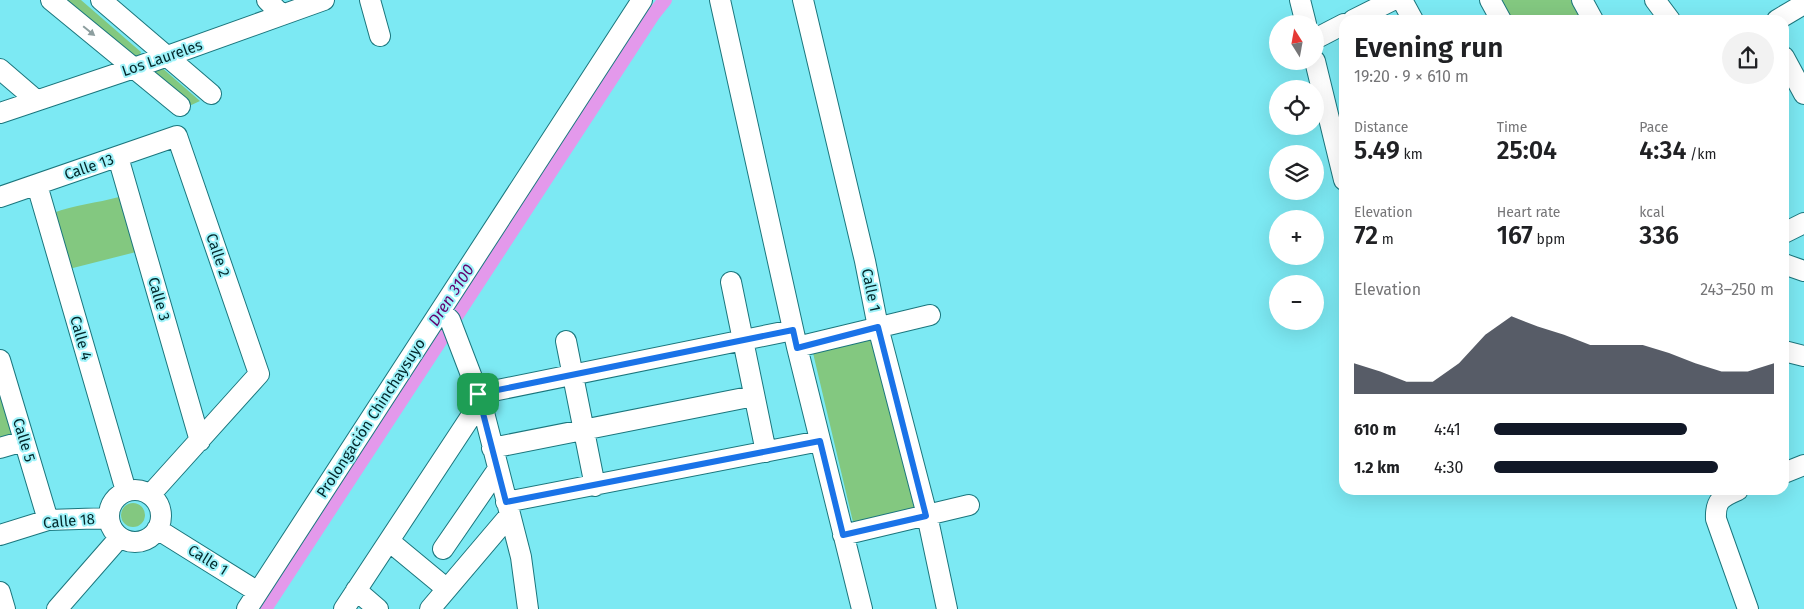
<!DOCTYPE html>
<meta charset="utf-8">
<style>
:root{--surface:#fff;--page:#f2f2f2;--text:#202124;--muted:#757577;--accent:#111827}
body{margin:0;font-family:"Fira Sans",sans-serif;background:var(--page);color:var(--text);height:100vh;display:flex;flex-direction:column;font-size:19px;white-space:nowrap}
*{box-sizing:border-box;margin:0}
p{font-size:16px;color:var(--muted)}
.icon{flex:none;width:28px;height:28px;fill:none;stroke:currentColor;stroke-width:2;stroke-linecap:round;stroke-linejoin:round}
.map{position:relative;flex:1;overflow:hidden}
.sheet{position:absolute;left:1339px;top:15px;width:450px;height:480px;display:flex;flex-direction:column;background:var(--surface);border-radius:15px;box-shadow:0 5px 20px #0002}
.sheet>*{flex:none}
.needle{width:32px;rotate:349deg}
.controls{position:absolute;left:1269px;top:15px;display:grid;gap:10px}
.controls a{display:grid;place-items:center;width:55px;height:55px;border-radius:50%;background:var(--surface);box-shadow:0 5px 20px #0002;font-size:25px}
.pin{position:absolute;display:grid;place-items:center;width:42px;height:42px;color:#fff;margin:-21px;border-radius:10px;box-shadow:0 2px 8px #0006}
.round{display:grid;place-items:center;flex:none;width:52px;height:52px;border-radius:26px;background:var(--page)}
.summary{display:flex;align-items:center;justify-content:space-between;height:85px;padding:0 15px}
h1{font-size:28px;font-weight:600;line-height:38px}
.metrics{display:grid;grid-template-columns:repeat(3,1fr);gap:8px;height:85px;padding:5px 15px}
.metrics div{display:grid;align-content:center}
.metrics b{font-size:25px;font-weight:600}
.metrics small{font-size:14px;font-weight:400}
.metrics p{font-size:14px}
.chart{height:140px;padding:10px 15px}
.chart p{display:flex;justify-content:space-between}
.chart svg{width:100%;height:90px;margin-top:5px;fill:var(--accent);opacity:.7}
ul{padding:0 15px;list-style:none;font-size:16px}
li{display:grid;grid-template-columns:80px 60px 1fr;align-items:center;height:38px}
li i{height:12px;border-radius:6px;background:var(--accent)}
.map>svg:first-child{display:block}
.green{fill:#83c880}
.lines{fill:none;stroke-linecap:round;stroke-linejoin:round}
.canal{stroke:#e399eb;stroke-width:14}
.minor-casing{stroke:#1b767d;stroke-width:22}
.minor{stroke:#fff;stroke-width:20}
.oneway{fill:#8d9e9f}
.route-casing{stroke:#fff;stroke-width:10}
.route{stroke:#1a73e8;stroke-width:6}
.labels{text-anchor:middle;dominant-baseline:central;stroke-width:4;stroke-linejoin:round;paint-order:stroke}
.street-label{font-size:15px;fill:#02272a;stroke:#a0f3fa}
.water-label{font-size:16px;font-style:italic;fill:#63026e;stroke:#a0f3fa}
</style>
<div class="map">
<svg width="1804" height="609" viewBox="0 0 1804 609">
<rect width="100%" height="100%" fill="#7ce9f3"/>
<path class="green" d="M62,0H81L141,52L139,57L134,59Z
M1495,0H1572L1583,20H1506Z
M153,66H160L200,101L187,107L150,76Z
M119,197L136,252L69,269L53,213C74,205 97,203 119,197Z
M876,337L915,508L853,522L813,353Z
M0,375L14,436L0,443Z
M121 515a12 12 0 1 1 24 0a12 12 0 1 1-24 0Z"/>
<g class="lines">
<path class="canal" d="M265,609L653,15L665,0"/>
<g class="minor-casing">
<path id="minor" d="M51,0L180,106
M101,0L211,94
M267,0L282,15
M370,0L380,36
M720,0L797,347L862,609
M803,0L865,261L878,327L927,515L947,609
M1300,0L1306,24
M1402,0L1413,20
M1490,0L1501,20
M1582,0L1593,20
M1655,0L1670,20
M1353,20L1393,0
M1777,20L1804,4
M1315,39L1344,24
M1784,57L1804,94
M1315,61L1344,180
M0,69L36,100
M0,113L134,68L324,0
M118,157L200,441
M37,185L126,491
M0,197L177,136L259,374L150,495
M1784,233L1804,223
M1784,264L1804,271
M731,282L766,452
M441,311L450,320L481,401L521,557L528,609
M566,341L595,486
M797,347L930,315
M1784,351L1804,356
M0,360L48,520
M478,394L793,330
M0,448L24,441
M492,448L754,396
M1784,473L1804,465
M1738,490C1722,497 1715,500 1716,519L1748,609
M109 516a26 26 0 1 1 52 0a26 26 0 1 1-52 0Z
M506,502L820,441
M157,529L258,592
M0,535L48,520L109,518
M843,535L969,505
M389,541L447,589
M443,549L498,469
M356,590L378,609
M0,592L5,609
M57,609L120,537
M247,609L642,0
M344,609L481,401
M430,609L509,516"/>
</g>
<use href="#minor" class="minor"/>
</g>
<defs><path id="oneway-solid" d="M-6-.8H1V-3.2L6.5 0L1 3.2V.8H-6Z" transform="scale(1.25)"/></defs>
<use class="oneway" href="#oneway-solid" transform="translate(89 31) rotate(39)"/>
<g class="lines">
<g class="route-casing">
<path id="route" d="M878,327L926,516L843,535L820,441L506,502L478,394L793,330L797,348Z"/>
</g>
<use href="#route" class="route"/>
</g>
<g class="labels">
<g class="street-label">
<text transform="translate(162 58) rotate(-19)">Los Laureles</text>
<text transform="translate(89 167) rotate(-19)">Calle 13</text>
<text transform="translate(218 255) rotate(71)">Calle 2</text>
<text transform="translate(871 290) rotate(78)">Calle 1</text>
<text transform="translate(159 299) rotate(74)">Calle 3</text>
<text transform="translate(81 338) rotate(74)">Calle 4</text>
<text transform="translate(371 418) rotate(-57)">Prolongación Chinchaysuyo</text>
<text transform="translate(24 440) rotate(73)">Calle 5</text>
<text transform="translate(69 521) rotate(-5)">Calle 18</text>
<text transform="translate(208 560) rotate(32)">Calle 1</text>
</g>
<g class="water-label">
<text transform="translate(451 295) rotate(-57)">Dren 3100</text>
</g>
</g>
</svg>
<div class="controls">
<a><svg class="needle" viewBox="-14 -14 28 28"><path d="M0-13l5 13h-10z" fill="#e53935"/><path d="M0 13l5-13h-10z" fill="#757577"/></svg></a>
<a><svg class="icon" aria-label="locate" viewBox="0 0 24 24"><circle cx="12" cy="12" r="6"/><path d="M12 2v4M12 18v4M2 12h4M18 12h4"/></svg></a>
<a><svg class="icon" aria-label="layers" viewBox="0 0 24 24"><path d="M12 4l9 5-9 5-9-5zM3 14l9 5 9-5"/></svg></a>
<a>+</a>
<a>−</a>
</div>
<div class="pin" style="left:478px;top:394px;background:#1e9e55"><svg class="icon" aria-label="arrive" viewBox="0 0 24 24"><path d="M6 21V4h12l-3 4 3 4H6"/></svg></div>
<section class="sheet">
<div class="summary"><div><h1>Evening run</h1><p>19:20 · 9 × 610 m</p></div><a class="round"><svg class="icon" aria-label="share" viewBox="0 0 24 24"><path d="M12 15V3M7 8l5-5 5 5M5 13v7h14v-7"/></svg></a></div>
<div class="metrics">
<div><p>Distance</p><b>5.49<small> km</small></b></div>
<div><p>Time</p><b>25:04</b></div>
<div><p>Pace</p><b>4:34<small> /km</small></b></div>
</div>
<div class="metrics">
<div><p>Elevation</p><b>72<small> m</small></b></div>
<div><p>Heart rate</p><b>167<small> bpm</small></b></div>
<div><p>kcal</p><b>336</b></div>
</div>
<div class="chart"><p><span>Elevation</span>243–250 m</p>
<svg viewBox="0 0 160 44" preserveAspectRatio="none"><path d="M0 44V29L10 33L20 38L30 38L40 29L50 15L60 6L70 11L80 15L90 20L100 20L110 20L120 24L130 29L140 33L150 33L160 29V44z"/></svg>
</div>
<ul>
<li><b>610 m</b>4:41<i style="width:69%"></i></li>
<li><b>1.2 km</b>4:30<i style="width:80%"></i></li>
</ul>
</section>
</div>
